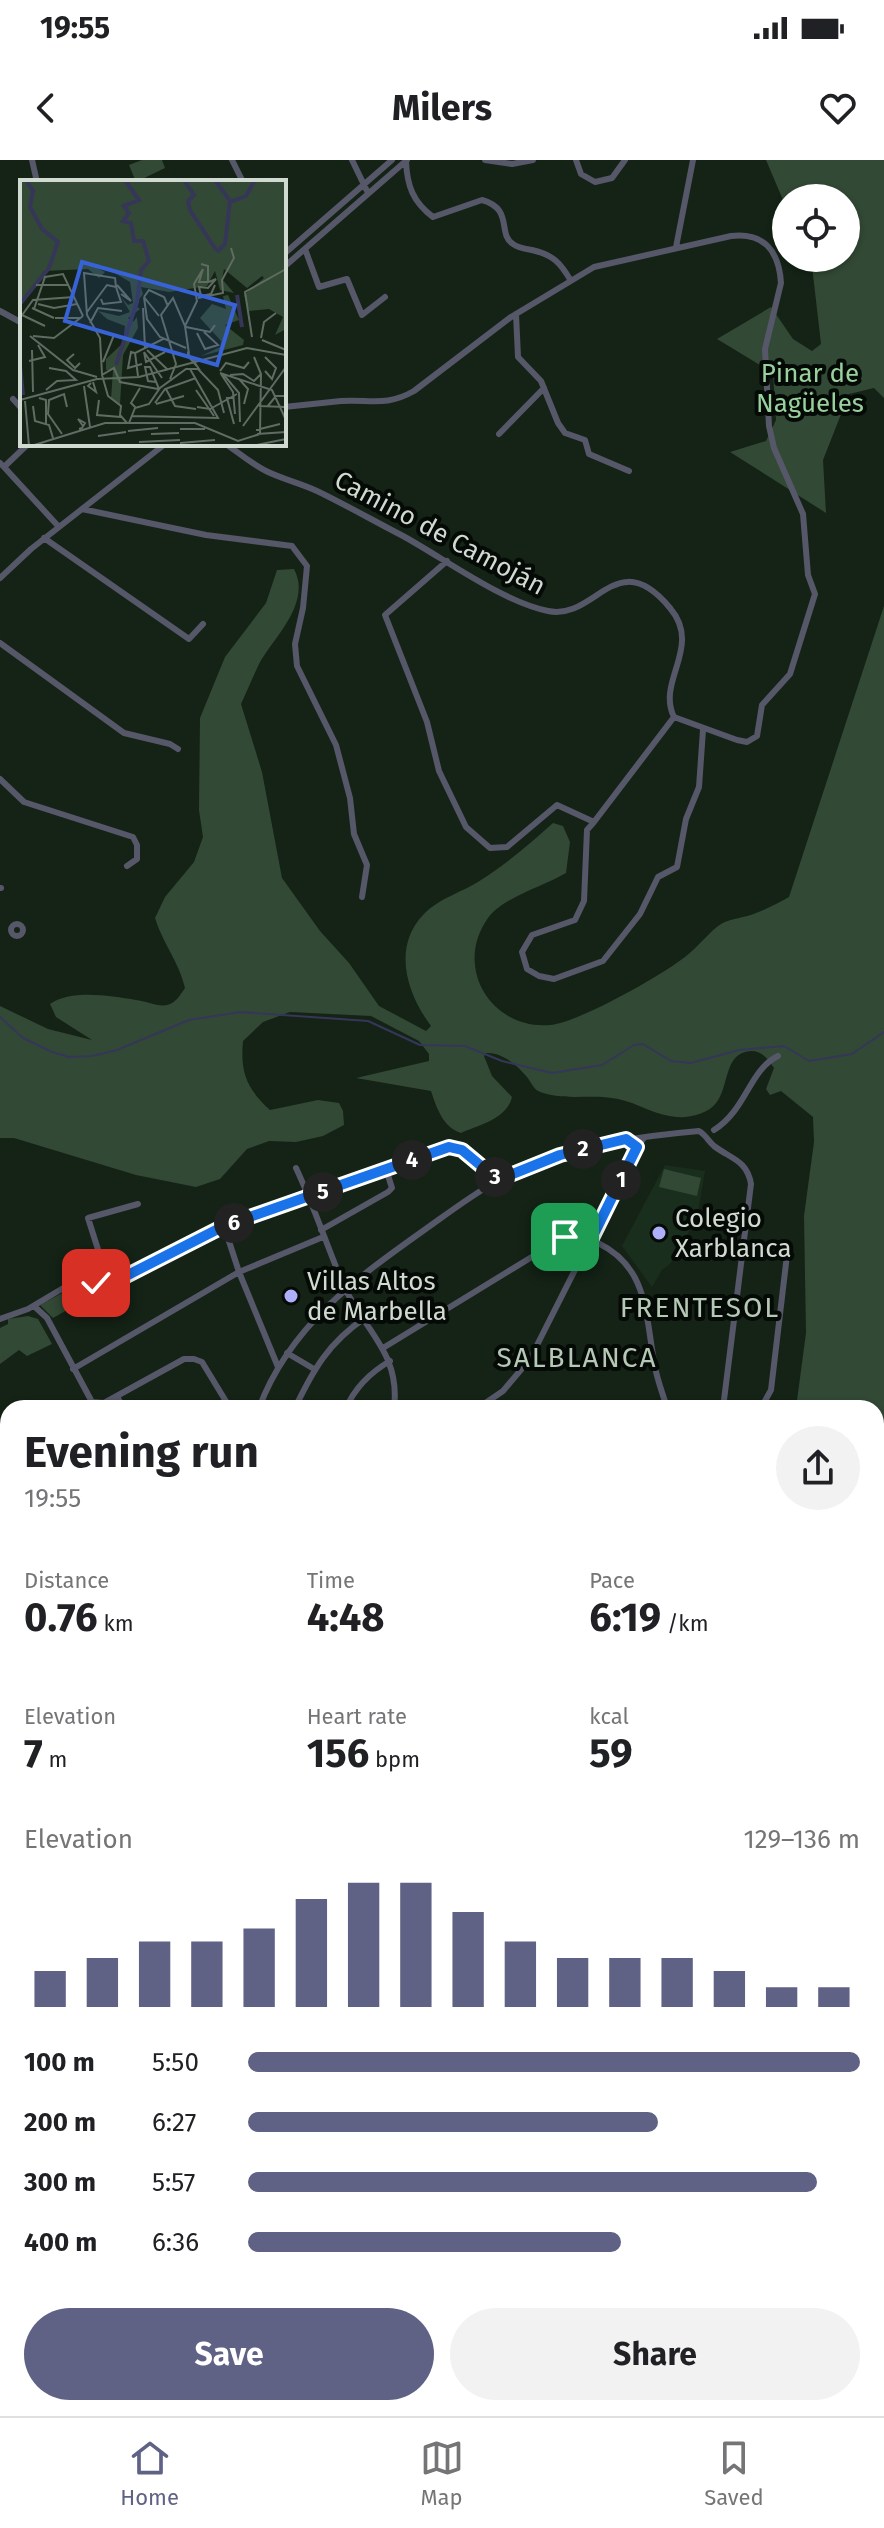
<!DOCTYPE html>
<meta charset="utf-8">
<style>
:root{--surface:#fff;--page:#f2f2f2;--text:#202124;--muted:#757577;--line:#e0e0e0;--accent:#5f6185}
body{margin:0;font-family:"Fira Sans",sans-serif;background:var(--page);color:var(--text);height:100vh;display:flex;flex-direction:column;font-size:30px;white-space:nowrap}
*{box-sizing:border-box;margin:0}
p{font-size:26px;color:var(--muted)}
.icon{flex:none;width:44px;height:44px;fill:none;stroke:currentColor;stroke-width:2;stroke-linecap:round;stroke-linejoin:round}
.map{position:relative;flex:1;overflow:hidden}
.sheet{position:absolute;left:0px;top:1240px;width:884px;height:1016px;display:flex;flex-direction:column;background:var(--surface);border-radius:24px 24px 0 0;box-shadow:0 2px 6px #0004}
.sheet>*{flex:none}
.buttons{position:absolute;left:772px;top:24px;display:grid;gap:16px}
.buttons a{display:grid;place-items:center;width:88px;height:88px;border-radius:50%;background:var(--surface);box-shadow:0 2px 6px #0004;font-size:40px}
.pin{position:absolute;display:grid;place-items:center;width:68px;height:68px;color:#fff;margin:-34px;border-radius:16px;box-shadow:0 4px 12px #0006}
.km{position:absolute;width:40px;height:40px;margin:-20px;border-radius:50%;background:#222;color:#fff;font-size:22px;line-height:40px;text-align:center}
.round{display:grid;place-items:center;flex:none;width:84px;height:84px;border-radius:42px;background:var(--page)}
.overview{display:flex;align-items:center;justify-content:space-between;height:136px;padding:0 24px}
h1{font-size:44px;font-weight:700;line-height:60px}
.metrics{display:grid;grid-template-columns:repeat(3,1fr);gap:12px;height:136px;padding:8px 24px}
.metrics div{display:grid;align-content:center}
.metrics b{font-size:40px;font-weight:700}
.metrics small{font-size:22px;font-weight:400}
.metrics p{font-size:22px}
.chart{height:224px;padding:16px 24px}
.chart p{display:flex;justify-content:space-between}
.chart svg{width:100%;height:144px;margin-top:8px;stroke:var(--accent);stroke-width:6}
.action{display:flex;gap:16px;margin-top:auto;padding:16px 24px}
.action a{flex:1;height:92px;border-radius:48px;background:var(--accent);color:#fff;font-size:32px;font-weight:700;line-height:92px;text-align:center}
.action a+a{background:var(--page);color:var(--text)}
ul{padding:0 24px;list-style:none;font-size:26px}
li{display:grid;grid-template-columns:128px 96px 1fr;align-items:center;height:60px}
li i{height:20px;border-radius:10px;background:var(--accent)}
.status{display:flex;justify-content:space-between;align-items:center;height:56px;padding:0 40px;background:var(--surface);direction:ltr}
.status svg{height:22px;fill:currentColor}
header{display:flex;justify-content:space-between;align-items:center;height:104px;padding:0 24px;background:var(--surface);font-size:36px;font-weight:700}
.menu{display:flex;justify-content:space-around;align-items:center;height:112px;border-top:2px solid var(--line);background:var(--surface);font-size:22px;color:var(--muted)}
.menu a{display:grid;justify-items:center;gap:4px}
.menu .on{color:var(--accent)}
.map>svg:first-child{display:block}
.built{fill:#1a2e1d}
.green{fill:#324935}
.lines{fill:none;stroke-linecap:round;stroke-linejoin:round}
.stream{stroke:#363659;stroke-width:2}
.street{stroke:#565768;stroke-width:6}
.secondary{stroke:#757691;stroke-width:9}
.highway{stroke:#a3a4cf;stroke-width:12}
.route-casing{stroke:#fff;stroke-width:16}
.route{stroke:#1a73e8;stroke-width:10}
.poi-dot{fill:#adaffb;stroke:#050a06;stroke-width:3}
.labels{text-anchor:middle;dominant-baseline:central;stroke-width:8;stroke-linejoin:round;paint-order:stroke}
.park-label{font-size:26px;fill:#99d19e;stroke:#050a06}
.street-label{font-size:26px;fill:#d0dad1;stroke:#050a06}
.poi-label{font-size:26px;fill:#d0dad1;stroke:#050a06;text-anchor:start}
.neighbourhood-label{font-size:28px;letter-spacing:2px;fill:#b5c8b6;stroke:#050a06}
.inset-river{fill:none;stroke:#363659;stroke-width:4}
.inset-road{fill:none;stroke:#5f6c61;stroke-width:2}
.view{fill:#3863d7;fill-opacity:0.15;stroke:#3863d7;stroke-width:4}
.inset-edge{fill:none;stroke:#d0dad1;stroke-width:4}
</style>
<div class="status"><b>19:55</b><svg viewBox="0 0 49 12"><path d="M0 12V9h3v3zM5 12V6h3v6zM10 12V3h3v9zM15 12V0h3v12zM26 1h20v11H26zM47 4h2v5h-2z"/></svg></div>
<header><svg class="icon" aria-label="back" viewBox="0 0 24 24"><path d="M15 5l-7 7 7 7"/></svg>Milers<svg class="icon" aria-label="heart" viewBox="0 0 24 24"><path d="M12 20l-8-8c-3-5 5-10 8-4 3-6 11-1 8 4z"/></svg></header>
<div class="map">
<svg width="884" height="2256" viewBox="0 0 884 2256">
<rect width="100%" height="100%" fill="#142316"/>
<path class="built" d="M665,1005L705,1011L698,1052L692,1066L670,1104L662,1110L652,1127L622,1086Z"/>
<path class="green" d="M142,0H162L165,8L136,22L129,5Z
M766,0H884V238L874,228L849,234L823,300L826,353L730,292L766,281L776,260L773,213L717,179L771,147L793,179L812,191L821,184L812,106L808,98H846V38H786V47Z
M294,409C312,443 274,477 259,504C253,517 247,531 241,544L262,612L282,718L320,771L349,803L379,846L426,871L431,866C407,834 392,788 423,755C439,738 463,732 481,720C506,704 531,683 553,663L563,666L570,682L566,713C544,726 502,738 488,758C453,807 491,870 550,865C578,863 662,815 685,797C697,788 710,771 721,764C731,758 745,758 756,753C767,749 778,743 789,737L884,446V1376L876,1361V1248H796L806,1173L804,1056L814,982L813,957L781,931L770,935L766,929L774,908C768,899 762,891 751,891C723,893 730,926 716,943C708,954 689,958 677,957C656,956 638,943 618,939C592,933 563,942 538,931C533,928 531,922 527,917C517,905 502,892 486,893L484,896L492,916L512,937C507,959 479,965 461,973C443,967 437,949 431,931L356,918L429,901V894L419,881L371,856L290,852L263,862L243,881C240,913 247,929 270,950L318,940L339,943L343,951L344,965L323,976L296,982L269,981L247,989L220,1019L196,1027L136,1015L14,978H0V846L48,869L92,880L56,857L50,844C72,829 110,836 136,840C146,841 158,847 167,845C176,843 180,835 185,828C179,802 163,784 155,758L165,737L194,702L203,677L199,650L200,558L225,497L266,443L277,410Z
M664,1009L701,1018L697,1036L659,1027Z
M118,1121L53,1158L40,1145L68,1130Z
M28,1156L38,1159L52,1184L27,1196L19,1190L0,1204V1168L8,1164V1159Z
M884,2112V2212L876,2221V2113Z
M173,2248H530L524,2256H178Z
M641,2248H850L843,2256H644Z"/>
<g class="lines">
<path class="stream" d="M0,857L23,878L52,892L69,897L92,896L117,890L189,860L240,852L368,861L420,885L465,886L502,901L552,913L602,905L634,885L643,884L671,901L691,903L739,890L784,886L809,901L852,894L884,872"/>
<path class="street" d="M32,0L37,22
M232,0L243,22
M352,0L368,33
M485,0L512,4L533,0
M576,0L581,14L595,22L612,18L625,0
M406,1C407,26 413,42 433,57L482,40C514,49 497,74 513,84C518,88 526,89 532,90C553,95 560,102 571,121
M676,87L693,0
M305,89L319,127L347,119L362,155L385,137
M284,94L392,0
M284,107L407,0
M0,151L22,163
M516,154L518,197L541,221L558,263L565,273L585,280L589,294L629,311
M13,239L22,249
M499,274L544,228
M226,284C239,293 252,304 266,311C282,319 300,323 317,331C346,345 374,361 403,376C445,399 501,441 548,451C596,461 616,383 670,448C703,487 656,521 674,557L737,580L747,582L757,576L762,545L790,514L815,434L808,415L803,354L774,288L769,266L765,189L781,123C779,91 764,72 731,76L594,107L511,157L414,231C386,247 370,239 341,241C322,243 303,245 284,247
M0,303L4,307L28,284
M4,307L59,367
M82,349L206,375L292,386L307,406L303,448L295,484L297,506L336,585L350,638L354,674L367,705L362,737
M44,378L189,479L203,464
M447,401L385,455L427,562L439,611L466,667L490,688L507,687L557,645L594,662L674,557
M0,418L31,389L165,284
M0,483L124,573L170,584L178,589
M0,619L24,642L133,677L137,685V699L127,706
M594,662L587,670L584,741L575,760L532,775L522,792L527,809L539,816L554,819L603,801L640,754L658,717L677,707L686,659L699,627L703,570
M0,728H1
M11 770a6 6 0 1 1 12 0a6 6 0 1 1-12 0Z
M714,970C747,949 749,910 778,896
M296,1008C314,1046 327,1086 343,1124C363,1170 401,1192 394,1248
M224,1066L239,1112L278,1207
M321,1070L388,1032L392,1028L386,1009
M743,1090L787,1095L771,1230L761,1248
M108,1121L88,1058L138,1044
M34,1146L47,1158L92,1242L104,1243L184,1199H194L202,1202L230,1248
M0,1159L28,1149L65,1127L124,1117L224,1066L449,987L462,990L498,1020
M383,1188L558,1081C573,1073 583,1076 598,1083C650,1108 645,1158 655,1206C657,1220 663,1234 667,1248
M287,1193L314,1209
M73,1209L239,1112L323,1077
M117,1236L123,1248
M259,1248C290,1165 358,1117 427,1068C461,1044 493,1019 532,1005C586,984 642,976 699,971C706,975 708,981 714,986C731,999 747,1000 751,1024L723,1248
M295,1248C313,1210 329,1182 365,1158
M346,1248C355,1228 371,1212 390,1201
M478,1248L503,1231L530,1199L637,987L644,978
M0,1286L8,1293
M0,1371L8,1381
M0,1570L8,1585
M0,1617L8,1612
M876,1671L884,1662
M0,1780L8,1792
M876,1868L884,1876
M876,2010L884,2007
M876,2069L884,2064
M0,2173L8,2172
M100,2248L104,2256
M449,2256L454,2248"/>
<path class="secondary" d="M876,1813L884,1824
M0,1838L8,1826
M0,1860L8,1849"/>
<path class="highway" d="M0,1820H8
M0,1930L8,1950
M0,1965L8,1985
M0,1996L8,2010
M141,2248L145,2256
M160,2248L164,2256"/>
</g>
<g class="lines">
<g class="route-casing">
<path id="route" d="M96,1123L124,1117L224,1066L449,987L462,990L498,1020L560,995L626,979L637,987L591,1080L577,1075L565,1077"/>
</g>
<use href="#route" class="route"/>
</g>
<g class="poi-dot">
<circle cx="659" cy="1073" r="8"/>
<circle cx="291" cy="1136" r="8"/>
</g>
<g class="labels">
<g class="park-label">
<text x="810" y="213">Pinar de<tspan x="810" dy="30">Nagüeles</tspan></text>
</g>
<g class="street-label">
<text transform="translate(440 373) rotate(28)">Camino de Camoján</text>
</g>
<g class="poi-label">
<text x="675" y="1058">Colegio<tspan x="675" dy="30">Xarblanca</tspan></text>
<text x="307" y="1121">Villas Altos<tspan x="307" dy="30">de Marbella</tspan></text>
</g>
<g class="neighbourhood-label">
<text x="700" y="1147">FRENTESOL</text>
<text x="577" y="1197">SALBLANCA</text>
</g>
</g>
<g transform="translate(20 20)">
<rect width="266" height="266" fill="#142316"/>
<path d="M0,0H266V149L255,155L263,137L249,129L229,131L224,115L244,98L242,96L227,108L204,89L202,99L214,113L200,110L195,91L187,106L149,112L121,107L123,114L115,125L120,129L108,138L113,142L117,137L118,148L103,175L100,224L91,219L93,190H86V179L103,163L105,146L87,139L78,131L99,136L110,132L101,117L108,125L113,123L110,102L81,85L77,88L85,92L79,98L68,89L24,91L0,124ZM208,115L219,140L205,145L224,160L223,165L181,176L200,167L201,161L180,138L192,124L206,129L203,116Z" fill="#324935"/>
<path class="inset-river" d="M164,0L174,15L168,21L170,30L196,70M195,0L210,21L205,64L197,72M210,22L226,16L235,0M217,115L222,147M0,124L29,88L38,62L22,49L10,27L13,11L6,0M96,185L117,122L121,90L129,81L123,61H114L111,43L103,41L109,33L104,26L119,20L105,0M0,186L3,215"/>
<path class="inset-road" d="M189,102L196,99L188,108L179,107L181,116L191,114L195,105M16,105H48M97,105L111,121L101,114M124,117L127,139L140,157L166,168M124,117L129,110L144,117L148,126M124,117L139,136M178,118L203,113L202,100L214,78L211,68M81,119L83,124L101,122L96,107M18,124L34,128L57,124M12,128L34,138M123,128L125,168M14,129L25,97L43,94L63,136M67,132L87,105L96,107L95,98L64,93L67,135L80,158L82,194M2,135L25,146M0,138L13,120L54,117M35,138H60M70,143L78,128L102,131M165,146L177,121L174,104L183,89L179,102H188V86L181,84M166,147L190,152L195,145M177,153L185,169L198,165L184,152M10,156L53,190L77,197M13,156L34,158L63,136M232,157L225,112L266,89M241,158L244,142L256,133M242,160L266,170M12,170L13,212M127,170L148,190M124,172L126,182L145,172M124,172L142,198M115,173L111,172L108,188L122,184M54,174L47,180L55,188L60,183M168,174L175,182V184L168,176ZM234,177L241,194L240,254M245,177L256,188L252,199L245,191M9,181L25,177L18,165M83,182L94,155M178,189L198,210L204,233M200,191L206,183L224,188L229,182M200,193L252,210L266,240M201,194L213,212L215,234M203,194L219,213L220,242M210,195L223,194L234,201L241,194M118,196L115,173L143,159M150,199L156,184L141,135L153,118L165,146L169,174M219,199L228,209L224,224M136,202L128,201L125,187H130L139,209M71,203L68,206L76,212L73,202M64,206L70,247M146,209L155,226L176,229M26,210L37,201L56,200L46,191L29,188M176,210L194,236M19,218L26,220V244M213,218H207L214,244M0,220L77,199L119,197L227,168L266,175M79,220L77,235L101,237M5,221L9,266M135,223L145,209L176,198M136,224L164,216M13,226L15,241L29,245L33,258M239,226L266,227M177,227L190,229L217,214M247,227L256,216H266M116,228L111,223L120,208M112,236L198,238L170,189M107,243L100,235L101,226L88,216L82,195L94,188L100,202L138,209M109,243L115,228L129,224L140,208L166,189H179L175,183M223,246L266,187M59,249L62,248L65,243L58,239L63,246M160,249H185M236,250L260,244M108,251L138,248M42,254L28,234L29,220L44,214L47,227M131,254L159,253M237,254L266,252M78,256L106,252M119,262L160,260M160,263L195,260M11,266L85,243H175L218,261L240,254M232,266L266,259"/>
<path class="view" d="M62,82L215,125L197,185L45,141Z"/>
<rect width="266" height="266" class="inset-edge"/>
</g>
</svg>
<div class="buttons">
<a><svg class="icon" aria-label="locate" viewBox="0 0 24 24"><circle cx="12" cy="12" r="6"/><path d="M12 2v4M12 18v4M2 12h4M18 12h4"/></svg></a>
</div>
<div class="pin" style="left:565px;top:1077px;background:#1e9e55"><svg class="icon" aria-label="arrive" viewBox="0 0 24 24"><path d="M6 21V4h12l-3 4 3 4H6"/></svg></div>
<div class="pin" style="left:96px;top:1123px;background:#d93025"><svg class="icon" aria-label="check" viewBox="0 0 24 24"><path d="M5 12l5 5 9-10"/></svg></div>
<b class="km" style="left:621px;top:1020px">1</b>
<b class="km" style="left:583px;top:989px">2</b>
<b class="km" style="left:495px;top:1017px">3</b>
<b class="km" style="left:412px;top:1000px">4</b>
<b class="km" style="left:323px;top:1032px">5</b>
<b class="km" style="left:234px;top:1063px">6</b>
<section class="sheet">
<div class="overview"><div><h1>Evening run</h1><p>19:55</p></div><a class="round"><svg class="icon" aria-label="share" viewBox="0 0 24 24"><path d="M12 15V3M7 8l5-5 5 5M5 13v7h14v-7"/></svg></a></div>
<div class="metrics">
<div><p>Distance</p><b>0.76<small> km</small></b></div>
<div><p>Time</p><b>4:48</b></div>
<div><p>Pace</p><b>6:19<small> /km</small></b></div>
</div>
<div class="metrics">
<div><p>Elevation</p><b>7<small> m</small></b></div>
<div><p>Heart rate</p><b>156<small> bpm</small></b></div>
<div><p>kcal</p><b>59</b></div>
</div>
<div class="chart"><p><span>Elevation</span>129–136 m</p>
<svg viewBox="0 0 160 44" preserveAspectRatio="none"><path d="M5 44V33M15 44V29M25 44V24M35 44V24M45 44V20M55 44V11M65 44V6M75 44V6M85 44V15M95 44V24M105 44V29M115 44V29M125 44V29M135 44V33M145 44V38M155 44V38"/></svg>
</div>
<ul>
<li><b>100 m</b>5:50<i style="width:100%"></i></li>
<li><b>200 m</b>6:27<i style="width:67%"></i></li>
<li><b>300 m</b>5:57<i style="width:93%"></i></li>
<li><b>400 m</b>6:36<i style="width:61%"></i></li>
</ul>
<div class="action"><a>Save</a><a>Share</a></div>
</section>
</div>
<nav class="menu">
<a class="on"><svg class="icon" aria-label="home" viewBox="0 0 24 24"><path d="M3 11l9-7 9 7M6 9v11h12V9"/></svg>Home</a>
<a><svg class="icon" aria-label="map" viewBox="0 0 24 24"><path d="M3 6l6-2 6 2 6-2v14l-6 2-6-2-6 2zM9 4v14M15 6v14"/></svg>Map</a>
<a><svg class="icon" aria-label="saved" viewBox="0 0 24 24"><path d="M7 4h10v16l-5-4-5 4z"/></svg>Saved</a>
</nav>
